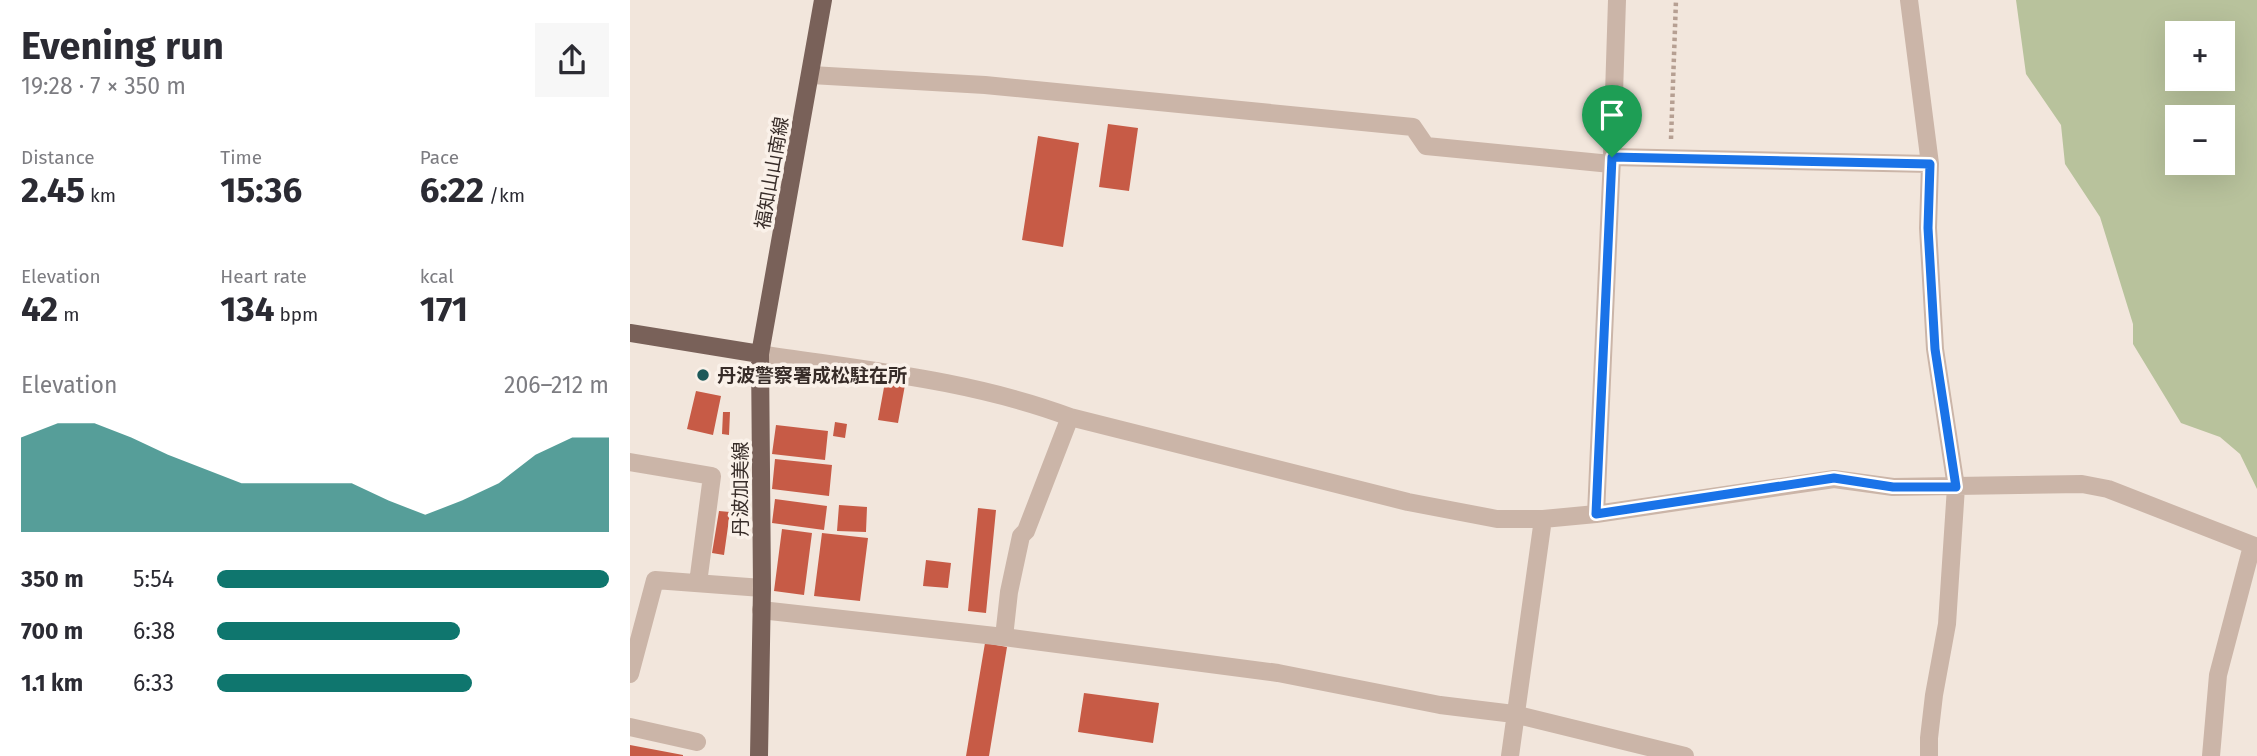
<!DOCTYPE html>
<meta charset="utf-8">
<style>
:root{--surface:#fff;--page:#f7f7f7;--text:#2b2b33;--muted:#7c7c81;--accent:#0f766e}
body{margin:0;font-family:"Fira Sans","Noto Sans JP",sans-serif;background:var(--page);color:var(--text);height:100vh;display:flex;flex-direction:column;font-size:26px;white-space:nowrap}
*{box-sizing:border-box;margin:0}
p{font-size:23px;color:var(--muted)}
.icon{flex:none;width:38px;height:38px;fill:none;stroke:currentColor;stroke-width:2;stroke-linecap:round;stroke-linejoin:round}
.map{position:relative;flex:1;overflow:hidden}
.panel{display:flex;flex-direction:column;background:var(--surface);width:630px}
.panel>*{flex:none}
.tools{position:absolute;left:1535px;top:21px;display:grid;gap:14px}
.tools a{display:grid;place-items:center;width:70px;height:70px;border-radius:0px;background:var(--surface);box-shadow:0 7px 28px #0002;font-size:35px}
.pin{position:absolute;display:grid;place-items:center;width:60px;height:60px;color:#fff;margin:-72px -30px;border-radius:50% 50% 50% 0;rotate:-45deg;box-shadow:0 0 7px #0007}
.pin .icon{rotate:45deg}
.round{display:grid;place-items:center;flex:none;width:74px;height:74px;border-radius:0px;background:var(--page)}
.head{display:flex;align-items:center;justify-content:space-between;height:119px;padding:0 21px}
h1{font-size:38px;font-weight:700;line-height:52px}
.figures{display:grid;grid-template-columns:repeat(3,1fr);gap:10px;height:119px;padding:7px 21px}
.figures div{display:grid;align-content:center}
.figures b{font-size:35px;font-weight:700}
.figures small{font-size:19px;font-weight:400}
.figures p{font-size:19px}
.chart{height:196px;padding:14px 21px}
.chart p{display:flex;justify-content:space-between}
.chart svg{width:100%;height:126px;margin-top:7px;fill:var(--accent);opacity:.7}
ul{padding:0 21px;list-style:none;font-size:23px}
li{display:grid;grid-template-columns:112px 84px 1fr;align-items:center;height:52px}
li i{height:18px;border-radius:9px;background:var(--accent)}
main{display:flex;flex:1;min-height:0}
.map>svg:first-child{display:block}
.green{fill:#b8c29c;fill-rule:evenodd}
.building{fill:#c75b46}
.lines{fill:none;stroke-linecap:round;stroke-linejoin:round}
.path{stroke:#b69f92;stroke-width:4.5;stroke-dasharray:3.5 3.5;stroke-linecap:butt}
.minor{stroke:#cbb5a8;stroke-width:18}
.major{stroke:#796159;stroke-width:18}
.route-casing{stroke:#fff;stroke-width:14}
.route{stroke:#1a73e8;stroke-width:9}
.poi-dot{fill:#1d5959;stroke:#faf1e9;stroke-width:2.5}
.labels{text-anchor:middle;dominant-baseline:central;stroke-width:7;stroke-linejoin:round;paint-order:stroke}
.street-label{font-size:19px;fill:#372c28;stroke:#faf1e9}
.poi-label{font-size:19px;font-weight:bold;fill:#372c28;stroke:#faf1e9;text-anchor:start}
</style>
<main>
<section class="panel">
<div class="head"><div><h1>Evening run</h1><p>19:28 · 7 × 350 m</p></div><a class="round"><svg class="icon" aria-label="share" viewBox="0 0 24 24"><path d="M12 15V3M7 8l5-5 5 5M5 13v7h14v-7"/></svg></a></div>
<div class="figures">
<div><p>Distance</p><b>2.45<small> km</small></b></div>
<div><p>Time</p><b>15:36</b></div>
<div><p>Pace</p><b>6:22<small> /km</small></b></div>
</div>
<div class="figures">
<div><p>Elevation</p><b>42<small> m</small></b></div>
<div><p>Heart rate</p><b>134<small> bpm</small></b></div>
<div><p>kcal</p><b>171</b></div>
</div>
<div class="chart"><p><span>Elevation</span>206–212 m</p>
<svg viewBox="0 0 160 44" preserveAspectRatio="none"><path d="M0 44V11L10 6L20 6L30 11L40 17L50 22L60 27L70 27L80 27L90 27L100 33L110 38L120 33L130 27L140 17L150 11L160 11V44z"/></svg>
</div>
<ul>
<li><b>350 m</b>5:54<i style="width:100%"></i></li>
<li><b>700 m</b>6:38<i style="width:62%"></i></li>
<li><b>1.1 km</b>6:33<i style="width:65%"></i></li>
</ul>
</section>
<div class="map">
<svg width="1627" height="756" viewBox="0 0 1627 756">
<rect width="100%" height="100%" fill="#f2e6dc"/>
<path class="green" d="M1386,0H1627V489L1610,454L1590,437L1551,423L1503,344V324L1470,217L1435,164L1431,125L1396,74ZM1547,33H1592V79H1547ZM1547,117H1592V163H1547Z"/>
<path class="building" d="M478,124L508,128L499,191L469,187Z
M408,136L449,143L433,247L392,240Z
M255,382L275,385L268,423L248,420Z
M66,391L91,396L83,435L57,429Z
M93,412H100L99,435L92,434Z
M205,422L217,424L215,438L203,436Z
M146,425L198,431L195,460L142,454Z
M145,459L202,465L199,496L142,489Z
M145,499L197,506L194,530L142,523Z
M209,505L237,507L236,532L207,531Z
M348,508L366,510L356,613L338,611Z
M89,511L100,512L94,555L82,553Z
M152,529L182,533L174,595L144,591Z
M192,533L238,538L230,601L184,596Z
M296,560L321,563L318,588L293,586Z
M355,643L377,647L359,756H336Z
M454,693L529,703L523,743L448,732Z
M0,745L53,755V756H0Z"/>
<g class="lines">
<path class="path" d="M1041,139L1046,0"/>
<path class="minor" d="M1279,0L1300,164L1298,228L1305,349L1326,487L1317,624L1304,695L1299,738V756
M181,75L355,85L783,127L796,146L981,164
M982,157L1300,164
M130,354C233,370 341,380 440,417L778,502L867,519H913L966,514L1204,479L1263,487L1452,484L1478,489L1627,547
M0,462L82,476L68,583
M966,514L982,157L987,0
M131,610L374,637L648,673L810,705L884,714L1055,756
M374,637L379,592L391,536L396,531L440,417
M0,674L25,580L132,588
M0,727L67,742
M880,756L913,519
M1581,756L1588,675L1622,546"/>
<path class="major" d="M0,333L130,354
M129,756L132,588L130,354L193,0"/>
</g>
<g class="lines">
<g class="route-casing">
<path id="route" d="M982,157L1300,164L1298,228L1305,349L1326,487H1263L1204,478L966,514Z"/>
</g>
<use href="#route" class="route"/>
</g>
<circle class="poi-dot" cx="73" cy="375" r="7"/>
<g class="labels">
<g class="street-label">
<text transform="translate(142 173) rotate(-80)">福知山山南線</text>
<text transform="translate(110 489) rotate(-90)">丹波加美線</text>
</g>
<g class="poi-label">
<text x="87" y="375">丹波警察署成松駐在所</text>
</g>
</g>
</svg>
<div class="tools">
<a>+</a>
<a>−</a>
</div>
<div class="pin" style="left:982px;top:157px;background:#1e9e55"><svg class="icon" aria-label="arrive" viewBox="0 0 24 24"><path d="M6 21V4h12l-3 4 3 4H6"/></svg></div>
</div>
</main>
